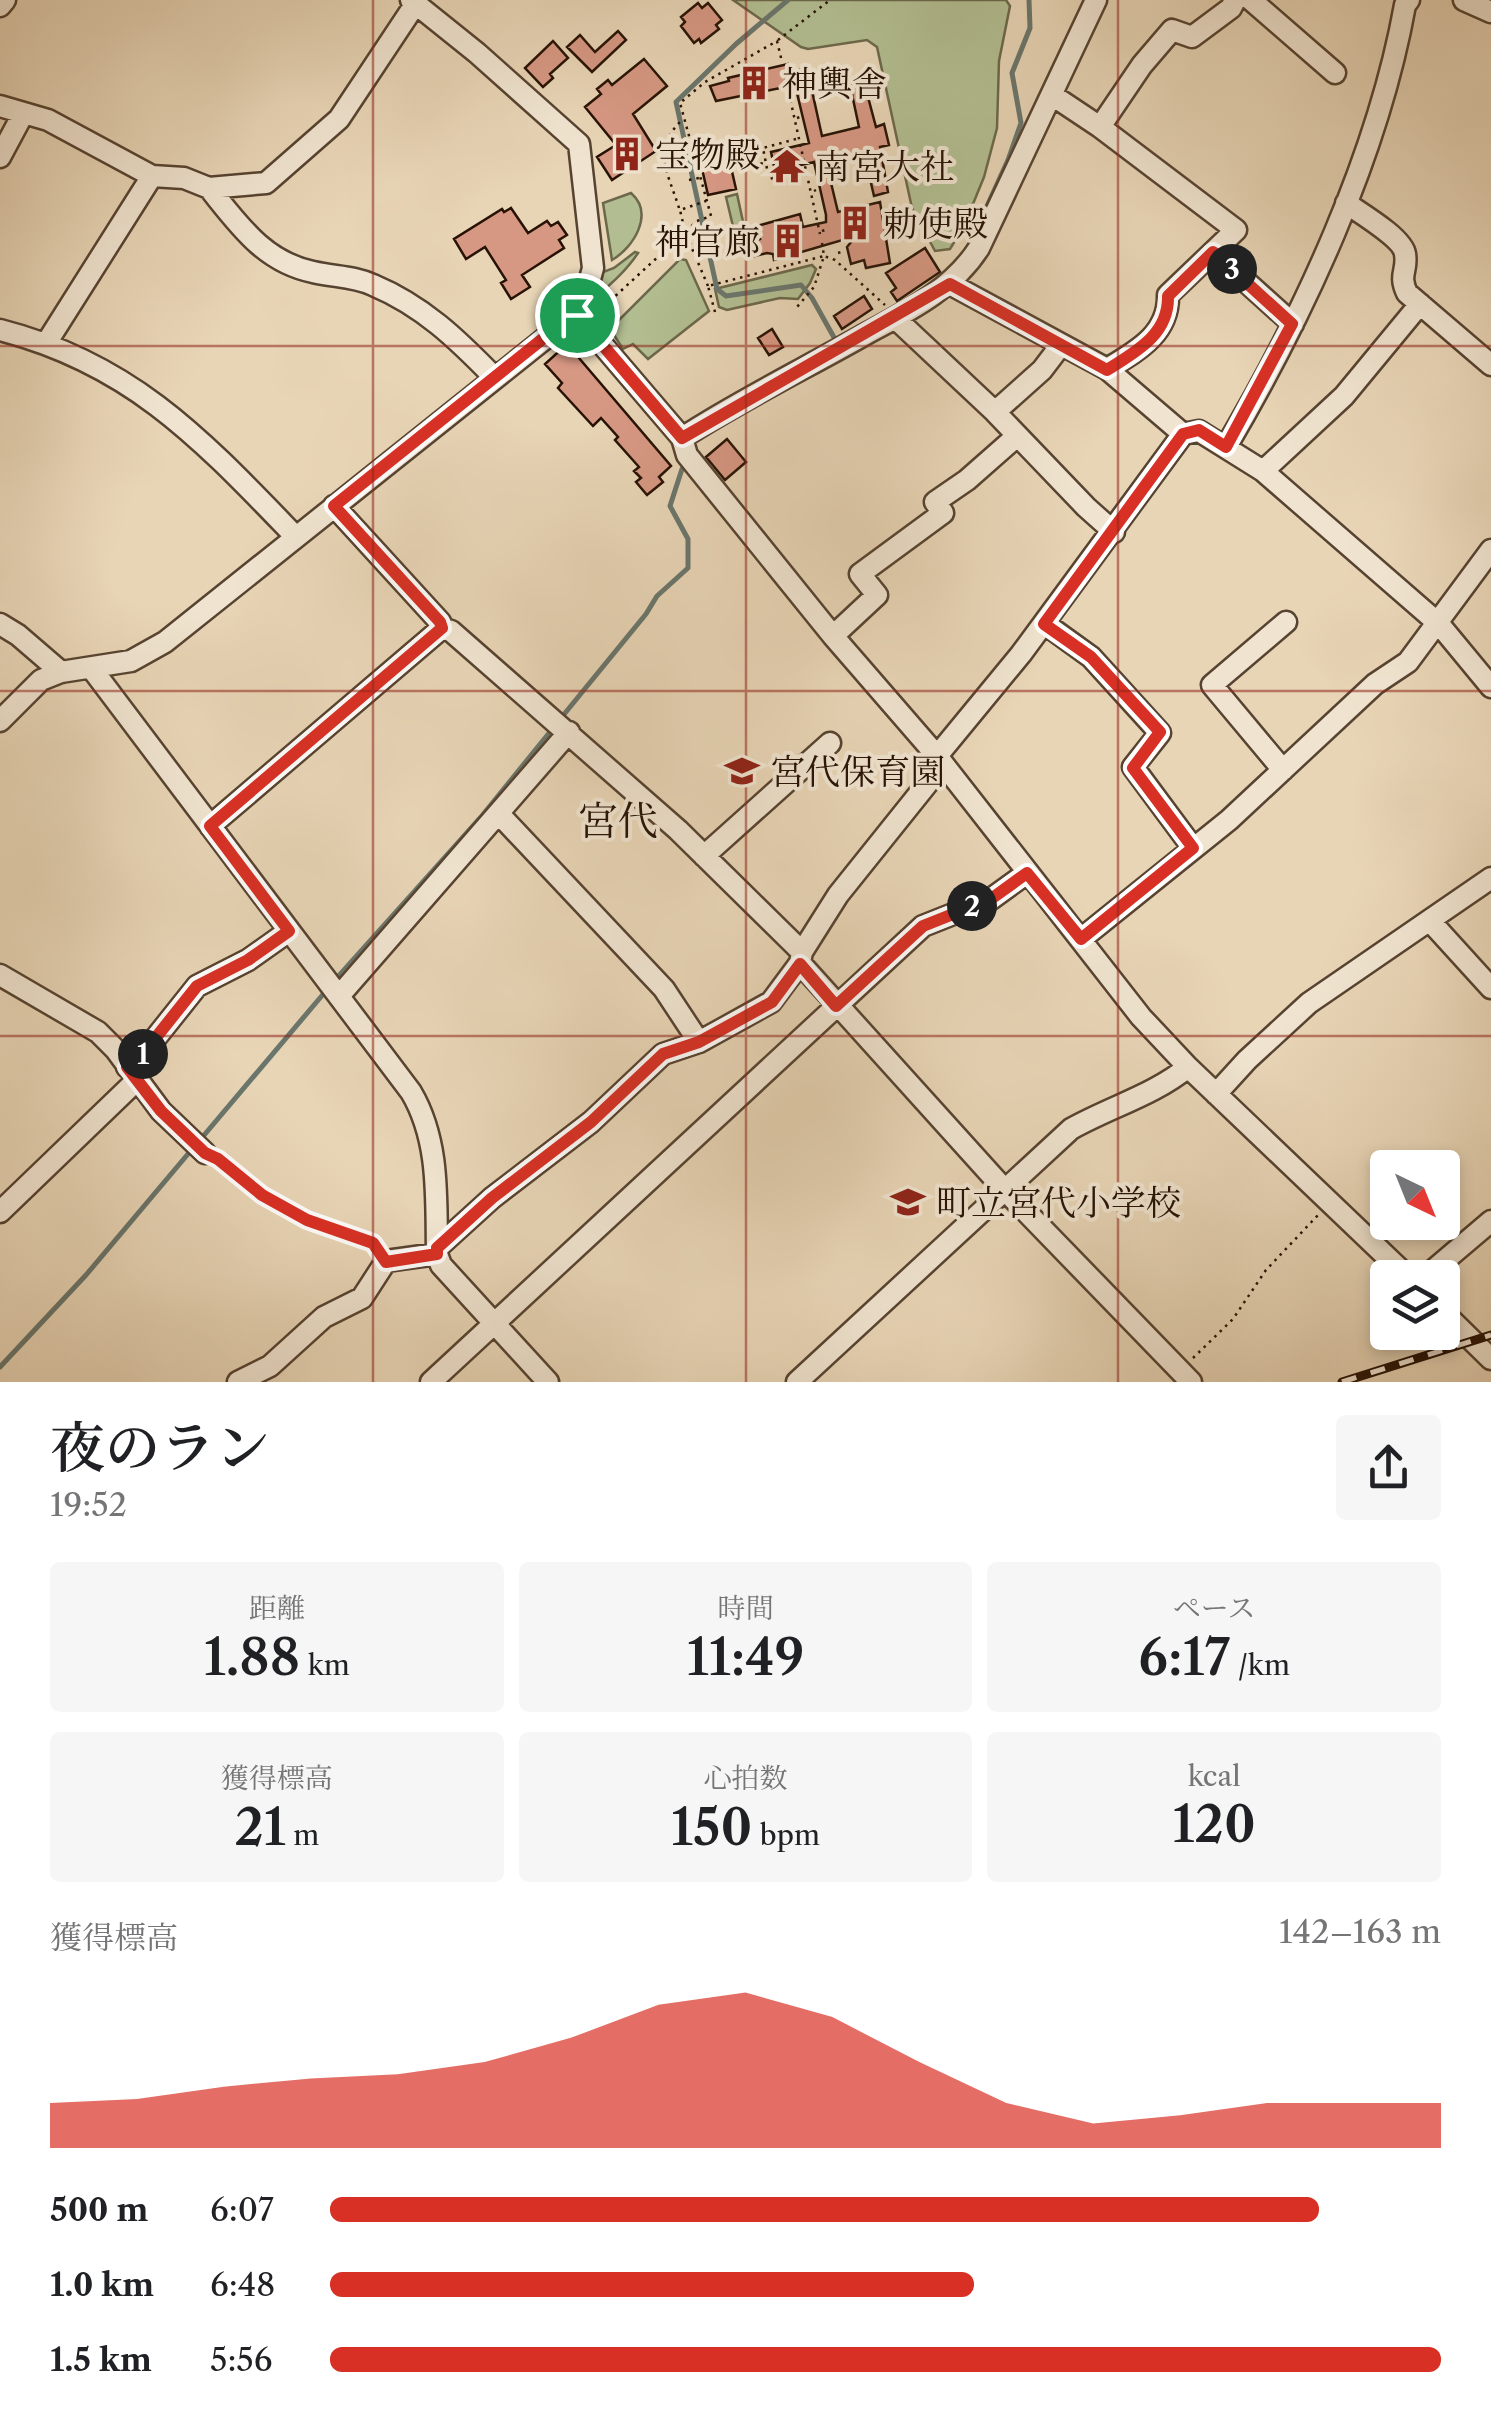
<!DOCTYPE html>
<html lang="ja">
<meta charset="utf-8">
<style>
:root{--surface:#fff;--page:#f6f6f6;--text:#202124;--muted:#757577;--accent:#d93025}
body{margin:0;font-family:"Libre Caslon Text","Noto Serif JP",serif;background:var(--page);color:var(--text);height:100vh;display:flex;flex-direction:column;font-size:38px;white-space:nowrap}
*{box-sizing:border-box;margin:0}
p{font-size:32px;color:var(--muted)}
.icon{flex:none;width:55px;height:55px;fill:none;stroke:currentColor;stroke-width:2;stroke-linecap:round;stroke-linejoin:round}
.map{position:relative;height:1382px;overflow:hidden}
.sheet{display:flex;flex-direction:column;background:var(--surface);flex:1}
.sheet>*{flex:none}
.needle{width:65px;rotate:137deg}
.tools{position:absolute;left:1370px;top:1150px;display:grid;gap:20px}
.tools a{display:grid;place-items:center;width:90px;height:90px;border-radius:10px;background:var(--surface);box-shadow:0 5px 15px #0003;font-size:50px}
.pin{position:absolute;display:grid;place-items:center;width:85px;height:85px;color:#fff;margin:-42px;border:5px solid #fff;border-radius:50%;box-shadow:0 2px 10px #0007}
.km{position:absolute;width:50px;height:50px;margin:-25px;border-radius:50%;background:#222;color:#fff;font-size:28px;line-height:50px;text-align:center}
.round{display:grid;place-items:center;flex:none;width:105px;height:105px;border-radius:10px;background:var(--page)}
.headline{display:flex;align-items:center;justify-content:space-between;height:170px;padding:0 50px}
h1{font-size:55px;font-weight:600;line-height:75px}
.figures{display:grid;grid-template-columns:repeat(3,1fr);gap:15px;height:170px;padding:10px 50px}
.figures div{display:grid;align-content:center;border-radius:10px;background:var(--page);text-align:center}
.figures b{font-size:50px;font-weight:600}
.figures small{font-size:28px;font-weight:400}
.figures p{font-size:28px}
.chart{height:280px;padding:20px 50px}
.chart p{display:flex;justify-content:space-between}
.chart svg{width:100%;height:180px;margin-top:10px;fill:var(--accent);opacity:.7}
ul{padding:0 50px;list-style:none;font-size:32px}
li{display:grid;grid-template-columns:160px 120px 1fr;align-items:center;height:75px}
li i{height:25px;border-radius:12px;background:var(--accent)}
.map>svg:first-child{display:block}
.green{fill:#b2be91;stroke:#6c684b;stroke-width:2.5}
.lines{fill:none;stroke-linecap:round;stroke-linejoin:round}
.stream{stroke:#6a766c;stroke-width:5}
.building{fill:#d79883;stroke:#271205;stroke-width:2.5}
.minor-casing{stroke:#574331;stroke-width:25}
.path{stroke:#271205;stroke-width:2.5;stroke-dasharray:2.5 5;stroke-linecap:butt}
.minor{stroke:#f0e4d0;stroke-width:20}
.rail-casing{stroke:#271205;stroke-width:9}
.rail{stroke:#f0e4d0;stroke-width:5;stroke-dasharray:15;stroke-linecap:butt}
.route-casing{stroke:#fff;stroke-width:20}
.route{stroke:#d93025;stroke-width:12}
.grid{fill:none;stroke:#8f2418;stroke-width:2.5;stroke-opacity:0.55}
.labels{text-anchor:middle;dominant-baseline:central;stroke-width:8;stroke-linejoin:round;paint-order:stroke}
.poi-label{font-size:35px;fill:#271205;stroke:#f0e4d0;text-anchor:start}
.quarter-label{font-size:40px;fill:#271205;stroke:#f0e4d0}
</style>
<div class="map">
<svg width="1491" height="1382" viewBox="0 0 1491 1382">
<rect width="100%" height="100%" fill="#e8d5b6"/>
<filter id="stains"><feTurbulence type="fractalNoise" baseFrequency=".002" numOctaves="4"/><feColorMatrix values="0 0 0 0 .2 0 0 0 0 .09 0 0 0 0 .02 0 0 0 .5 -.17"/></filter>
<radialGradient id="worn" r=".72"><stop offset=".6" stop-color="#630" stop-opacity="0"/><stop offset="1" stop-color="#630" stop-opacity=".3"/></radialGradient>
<path class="green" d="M733,0H1006L1010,6L999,61L997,128L984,177L964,226L950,249L935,251L912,208L877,47L867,40L808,49L801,47Z
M631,193C655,214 633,248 612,260L603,203Z
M737,194L747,240L737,243L726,197Z
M635,252L638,253C625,273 606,288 588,304L598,274L614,268Z
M680,259L686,260L709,311L648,359L633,344L623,349L610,329Z
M812,265L816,269L810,283L798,299L780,298L727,310L719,307L715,289Z"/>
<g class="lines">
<path class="stream" d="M788,0L736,44L676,102L717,289L726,296L801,285L812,298L836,341
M967,250L1008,160L1021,123L1012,73L1030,28L1029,0
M561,718L646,614L657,596L688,568V539L670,506L682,469
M336,979L481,817L554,727
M200,1140L325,992
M0,1367L86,1275L193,1148"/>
</g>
<path class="building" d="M698,3L702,8L708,3L722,20L716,25L719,29L701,43L699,39L694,43L681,26L685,22L681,17Z
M618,31L626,40L592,72L567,47L580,35L595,52Z
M553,41L568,58L550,74L553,78L543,87L525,68Z
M644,59L667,86L633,114L656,151L612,180L597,157L616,145L585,107L601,94L597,89L608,80L612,85Z
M788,64L790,72L807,68L822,136L859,127L850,85L864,82L876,127L884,124L889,145L880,147L888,192L874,196L864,153L826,162L838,212L880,202L890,263L866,268L864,260L851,264L847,247L856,236L774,260L773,254L767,253L747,258L744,243L760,239L757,226L800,214L803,227L826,222V215L814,162L775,171L771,152L809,143L795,85L716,101L710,86L729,81L728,78Z
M728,154L736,189L708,195L700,160Z
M511,208L528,233L547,221L551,226L558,222L567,235L559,240L564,248L522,275L530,287L511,299L501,283L506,280L485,247L466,259L454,239L502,209L504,212Z
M925,248L940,272L897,301L891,292L896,288L886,273Z
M864,296L872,309L842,329L834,316Z
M772,329L783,347L769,355L758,338Z
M567,344L671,466L659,477L663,482L647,495L636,482L641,478L634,471L639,467L615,440L618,437L601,418L593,426L558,388L562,383L545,364Z
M727,439L746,462L725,480L706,457Z"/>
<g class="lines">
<g class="minor-casing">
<path id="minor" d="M1251,0L1335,73
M1464,0L1491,12
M0,6L5,0
M1052,95L1100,127L1142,65L1172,30L1192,37L1231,8L1235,0
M0,106L48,120L152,176L184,178L209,188L266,183L339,119L416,3
M1100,127L1236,230L1168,295C1169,334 1137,351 1107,369
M0,157L23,114
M209,188C239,225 264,262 313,272C334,277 354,276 373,285C423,306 457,339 494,377
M1346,203C1360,213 1403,238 1405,254C1408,271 1398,274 1407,293L1491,365
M1213,252L1293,324
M950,284L1107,369L1183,434
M577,315L682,438L687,455L833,636L937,756L1141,1017L1188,1067L1409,1278
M895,318L995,412L1086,507L1114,532
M0,330C133,364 203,441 295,536
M47,342L152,176
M995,412L1042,370L1061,345
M682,438C740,400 804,369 864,335C908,311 952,290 979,248L1096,0
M1226,447C1303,316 1378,156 1405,5L1409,0
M1263,471L1344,396L1420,304
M334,506L440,622L442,628
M1044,623L1091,657L1160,733L1133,767L1193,848
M0,624L18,635L61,672
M833,636L877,595L860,574L943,513L935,502L967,480L1017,436
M92,669L411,1092C440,1141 436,1198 437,1254L441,1265L548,1382
M0,721L41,680L61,672L131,661L165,642L582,309L593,268L579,144L477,53L411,0
M937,756L1021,654L1183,434L1199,431L1263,471L1439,624L1491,687
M943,764L838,895L802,952L800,963L1004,1189L1191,1382
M1283,770L1212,685L1286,622
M499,814L664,989L699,1042
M210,826L442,628L451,631L678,830L802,952
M704,856L830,743
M1430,921L1491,988
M1081,939L1229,820L1375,684L1408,662L1491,550
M0,975L98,1032L116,1050L161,1111L205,1153
M339,996L569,732
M127,1067L142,1055L197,986L248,960L289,931
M1216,1094L1247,1060L1309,1003L1491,878
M0,1212L136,1081
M437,1248L492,1198L591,1122L663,1054L699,1042L771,1002L800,963
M1424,1278L1491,1221
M1442,1311L1491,1359
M238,1382L270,1366L324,1317L362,1298L386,1261L437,1254
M431,1382L923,926L991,899L1027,873
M797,1382L1071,1129C1110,1107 1154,1095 1188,1067"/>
</g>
<path class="path" d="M778,40L830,0
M784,71L820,234
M797,118L800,117
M796,139L763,148L769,179L804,171
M741,168L738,153L761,148
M731,170L764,163
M689,180L699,178
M814,191L816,190
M679,208C668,172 651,150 682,120
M822,231L825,230
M822,243L824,256L835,260L885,305
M838,253L845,251
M708,286L685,232L697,221L711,216L680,103L705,82L777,41L782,62
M599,311L685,232L680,210L706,201
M715,312L708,286L824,256L814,287L797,307
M220,1160L262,1195L307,1220L373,1243L376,1248
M1193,1358L1233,1319L1266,1270L1319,1214"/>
<use href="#minor" class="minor"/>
<g class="rail-casing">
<path id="rail" d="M1342,1382L1491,1335"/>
</g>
<use href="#rail" class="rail"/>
</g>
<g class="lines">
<g class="route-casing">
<path id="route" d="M1213,252L1292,324L1226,447L1199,430L1183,434L1044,624L1091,657L1160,732L1133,768L1193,848L1081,939L1027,873L991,899L923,926L836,1006L800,964L772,1002L699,1042L663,1054L591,1122L492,1198L437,1248V1254L386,1262L373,1243L307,1220L262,1195L218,1159L205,1153L161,1111L127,1067L142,1055L197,986L248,960L289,931L210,826L442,628L440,622L334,506L550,333L577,315L682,438L950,284L1107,370C1137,351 1169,334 1168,296Z"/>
</g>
<use href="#route" class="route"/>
</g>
<path class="grid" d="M373,0V1382M746,0V1382M1118,0V1382M0,346H1491M0,691H1491M0,1036H1491"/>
<defs>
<g id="building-bare" transform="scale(2.7)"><path d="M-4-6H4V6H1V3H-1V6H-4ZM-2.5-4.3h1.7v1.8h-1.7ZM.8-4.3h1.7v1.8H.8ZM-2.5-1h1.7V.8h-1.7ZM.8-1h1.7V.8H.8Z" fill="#8f2418" stroke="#f0e4d0" stroke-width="2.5" paint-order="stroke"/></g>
<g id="temple-bare" transform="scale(2.7)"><path d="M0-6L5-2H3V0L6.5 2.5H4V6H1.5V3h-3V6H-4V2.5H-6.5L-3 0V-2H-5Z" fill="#8f2418" stroke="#f0e4d0" stroke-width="2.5" paint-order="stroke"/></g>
<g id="school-bare" transform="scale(2.7)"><path d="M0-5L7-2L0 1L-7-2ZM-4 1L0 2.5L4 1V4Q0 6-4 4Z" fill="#8f2418" stroke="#f0e4d0" stroke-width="2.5" paint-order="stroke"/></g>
</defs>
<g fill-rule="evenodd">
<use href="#building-bare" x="754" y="83"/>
<use href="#building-bare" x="627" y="154"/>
<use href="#temple-bare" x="787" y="166"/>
<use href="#building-bare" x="855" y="223"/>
<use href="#building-bare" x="788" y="241"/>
<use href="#school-bare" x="742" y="771"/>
<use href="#school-bare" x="908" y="1202"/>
</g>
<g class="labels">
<g class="poi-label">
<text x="782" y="83">神輿舎</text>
<text x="655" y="154">宝物殿</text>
<text x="815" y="166">南宮大社</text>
<text x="883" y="223">勅使殿</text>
<text x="760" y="241" text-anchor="end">神官廊</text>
<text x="770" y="771">宮代保育園</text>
<text x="936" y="1202">町立宮代小学校</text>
</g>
<g class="quarter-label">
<text x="618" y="820">宮代</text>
</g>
</g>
<rect width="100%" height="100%" filter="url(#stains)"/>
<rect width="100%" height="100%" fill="url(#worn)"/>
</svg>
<div class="tools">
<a><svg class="needle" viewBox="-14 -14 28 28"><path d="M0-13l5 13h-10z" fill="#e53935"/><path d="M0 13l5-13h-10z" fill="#757577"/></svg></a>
<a><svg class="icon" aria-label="layers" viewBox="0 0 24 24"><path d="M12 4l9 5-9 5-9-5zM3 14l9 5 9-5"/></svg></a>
</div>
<div class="pin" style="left:577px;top:315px;background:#1e9e55"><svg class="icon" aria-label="arrive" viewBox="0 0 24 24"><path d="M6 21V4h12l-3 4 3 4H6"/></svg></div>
<b class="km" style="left:143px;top:1054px">1</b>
<b class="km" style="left:972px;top:906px">2</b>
<b class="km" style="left:1232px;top:269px">3</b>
</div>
<section class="sheet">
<div class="headline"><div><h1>夜のラン</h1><p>19:52</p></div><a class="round"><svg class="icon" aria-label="share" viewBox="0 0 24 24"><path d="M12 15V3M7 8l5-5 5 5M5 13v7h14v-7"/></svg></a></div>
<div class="figures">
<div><p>距離</p><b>1.88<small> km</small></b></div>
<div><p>時間</p><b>11:49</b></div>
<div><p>ペース</p><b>6:17<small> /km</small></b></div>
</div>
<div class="figures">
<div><p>獲得標高</p><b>21<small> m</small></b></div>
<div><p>心拍数</p><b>150<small> bpm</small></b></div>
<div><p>kcal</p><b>120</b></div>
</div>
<div class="chart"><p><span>獲得標高</span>142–163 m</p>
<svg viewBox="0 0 160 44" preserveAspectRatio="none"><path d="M0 44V33L10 32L20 29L30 27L40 26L50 23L60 17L70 9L80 6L90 12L100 23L110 33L120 38L130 36L140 33L150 33L160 33V44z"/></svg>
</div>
<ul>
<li><b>500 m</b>6:07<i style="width:89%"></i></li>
<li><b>1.0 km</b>6:48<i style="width:58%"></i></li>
<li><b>1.5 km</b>5:56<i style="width:100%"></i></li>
</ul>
</section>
